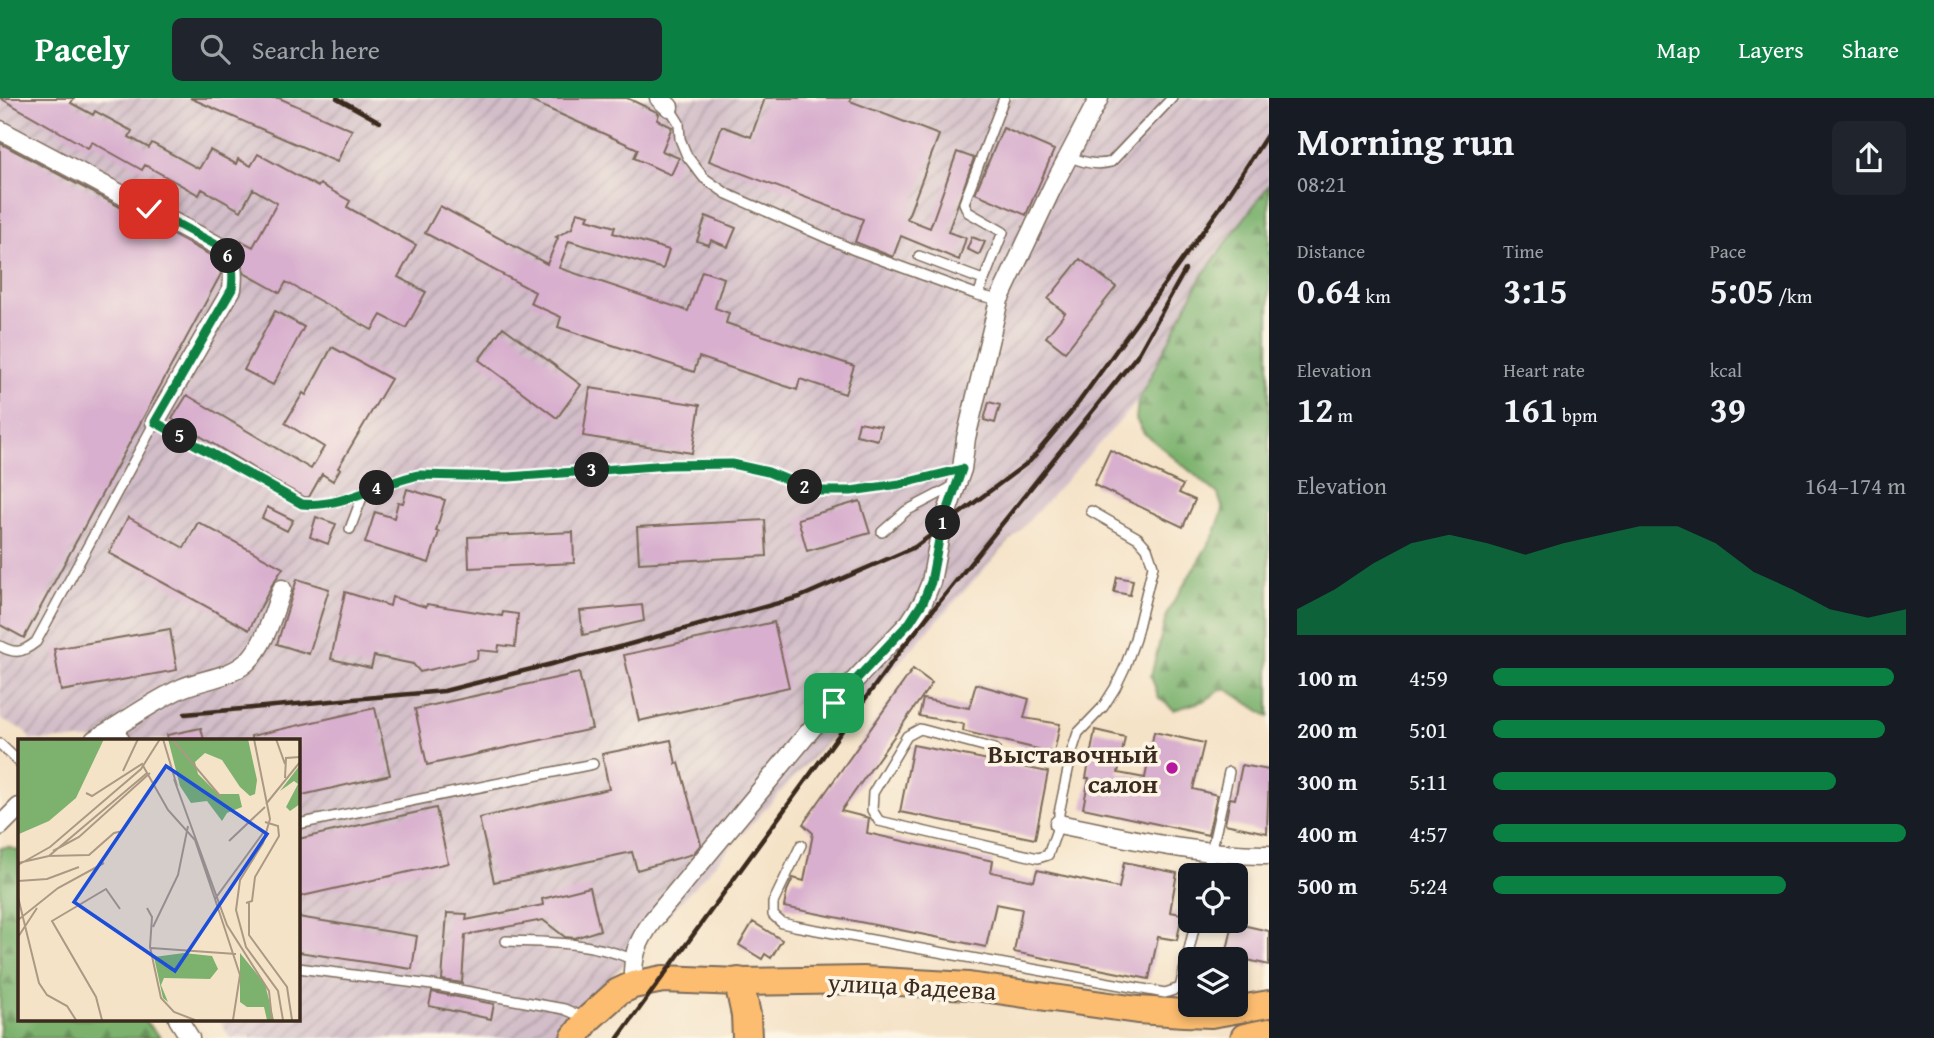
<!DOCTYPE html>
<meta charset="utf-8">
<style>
:root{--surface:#171b24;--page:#20242c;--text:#f1f3f6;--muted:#9ea1a6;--accent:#0b8043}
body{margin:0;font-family:"Gentium Book Plus",serif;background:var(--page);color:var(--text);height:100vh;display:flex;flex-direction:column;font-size:26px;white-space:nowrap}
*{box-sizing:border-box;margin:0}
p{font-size:23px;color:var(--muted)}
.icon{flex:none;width:38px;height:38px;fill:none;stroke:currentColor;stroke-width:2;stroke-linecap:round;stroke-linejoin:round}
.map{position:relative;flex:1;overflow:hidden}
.details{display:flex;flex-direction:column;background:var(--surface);width:665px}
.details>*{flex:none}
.controls{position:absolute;left:1178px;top:765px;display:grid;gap:14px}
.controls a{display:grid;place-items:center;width:70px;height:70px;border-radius:10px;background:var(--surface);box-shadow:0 4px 10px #0003;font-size:35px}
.pin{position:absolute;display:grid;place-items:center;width:60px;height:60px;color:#fff;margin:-30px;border-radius:14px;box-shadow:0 4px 10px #0006}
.km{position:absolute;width:35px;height:35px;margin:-18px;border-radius:50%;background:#222;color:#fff;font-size:19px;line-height:35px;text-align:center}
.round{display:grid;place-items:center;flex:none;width:74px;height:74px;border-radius:10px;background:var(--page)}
.headline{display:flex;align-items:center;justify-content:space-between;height:119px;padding:0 28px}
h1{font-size:38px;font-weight:700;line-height:52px}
.stats{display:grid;grid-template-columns:repeat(3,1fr);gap:10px;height:119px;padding:7px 28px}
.stats div{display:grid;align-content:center}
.stats b{font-size:35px;font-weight:700}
.stats small{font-size:19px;font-weight:400}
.stats p{font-size:19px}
.chart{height:196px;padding:14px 28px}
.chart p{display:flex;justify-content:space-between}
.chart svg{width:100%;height:126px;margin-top:7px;fill:var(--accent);opacity:.7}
ul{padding:0 28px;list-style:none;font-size:23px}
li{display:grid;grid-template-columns:112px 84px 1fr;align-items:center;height:52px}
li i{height:18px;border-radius:9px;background:var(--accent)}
header{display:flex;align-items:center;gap:42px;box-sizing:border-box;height:98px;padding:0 35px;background:var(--accent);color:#fff}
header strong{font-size:33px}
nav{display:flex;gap:38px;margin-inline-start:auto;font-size:24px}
.search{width:490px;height:63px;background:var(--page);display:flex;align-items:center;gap:18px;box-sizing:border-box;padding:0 24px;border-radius:10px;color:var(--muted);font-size:26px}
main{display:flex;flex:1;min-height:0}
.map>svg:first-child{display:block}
.industrial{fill:url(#industrial-furrows)}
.forest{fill:url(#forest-firs);stroke:#5c6e46;stroke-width:2}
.building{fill:#d8afce}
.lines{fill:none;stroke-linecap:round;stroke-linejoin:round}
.service-casing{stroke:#7c6b5a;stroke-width:12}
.minor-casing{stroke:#7c6b5a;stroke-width:21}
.primary-casing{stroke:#7c6b5a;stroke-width:30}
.trunk-casing{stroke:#7c6b5a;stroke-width:32}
.service{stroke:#fff;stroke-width:9}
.minor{stroke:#fff;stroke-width:18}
.primary{stroke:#fcbd6f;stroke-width:26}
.trunk{stroke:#fcbd6f;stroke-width:28}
.rail{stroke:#3b2a1e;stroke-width:4.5}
.route-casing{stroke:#fff;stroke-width:14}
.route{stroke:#0b8043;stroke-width:9}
.poi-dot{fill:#b5179e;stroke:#fcf5e5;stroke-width:2.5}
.labels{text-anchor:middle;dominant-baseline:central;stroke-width:7;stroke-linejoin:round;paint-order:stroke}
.poi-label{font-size:26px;font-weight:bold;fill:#3b2a1e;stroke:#fcf5e5;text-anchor:end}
.street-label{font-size:26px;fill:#3b2a1e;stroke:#fcf5e5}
.inset-road{fill:none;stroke:#ab9984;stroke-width:2}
.view{fill:#1d4ed8;fill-opacity:0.15;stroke:#1d4ed8;stroke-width:3.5}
.inset-edge{fill:none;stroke:#3b2a1e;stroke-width:3.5}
</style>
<header>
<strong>Pacely</strong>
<div class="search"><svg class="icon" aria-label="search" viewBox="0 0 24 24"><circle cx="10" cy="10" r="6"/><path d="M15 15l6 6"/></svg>Search here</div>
<nav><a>Map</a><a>Layers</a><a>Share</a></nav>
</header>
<main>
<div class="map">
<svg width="1269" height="940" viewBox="0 0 1269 940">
<defs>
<pattern id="industrial-furrows" width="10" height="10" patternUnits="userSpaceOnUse" patternTransform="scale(1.75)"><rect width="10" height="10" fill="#d2bdc8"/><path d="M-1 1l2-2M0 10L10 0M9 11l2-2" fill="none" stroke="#ac9aa2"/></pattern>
<pattern id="forest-firs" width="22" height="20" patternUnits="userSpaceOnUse" patternTransform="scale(1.75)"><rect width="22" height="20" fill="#7cb26e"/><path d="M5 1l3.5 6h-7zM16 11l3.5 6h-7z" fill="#67915a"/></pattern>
</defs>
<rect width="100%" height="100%" fill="#fcf5e5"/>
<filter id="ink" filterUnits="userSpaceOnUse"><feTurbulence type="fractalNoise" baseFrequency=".0143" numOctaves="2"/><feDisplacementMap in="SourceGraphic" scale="14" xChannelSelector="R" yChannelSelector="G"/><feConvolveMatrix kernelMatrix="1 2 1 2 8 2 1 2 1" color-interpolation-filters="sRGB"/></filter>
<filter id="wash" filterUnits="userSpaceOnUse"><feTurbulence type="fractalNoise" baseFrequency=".00686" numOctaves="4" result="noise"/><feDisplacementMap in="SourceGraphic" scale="28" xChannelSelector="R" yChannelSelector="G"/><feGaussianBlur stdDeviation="1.57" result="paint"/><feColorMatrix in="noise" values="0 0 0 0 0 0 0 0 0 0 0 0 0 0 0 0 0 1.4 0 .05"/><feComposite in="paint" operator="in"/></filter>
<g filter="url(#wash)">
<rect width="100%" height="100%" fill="#f5e3c8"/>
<path class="industrial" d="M0,0H1269V87L1201,179L1138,303L556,940H230L219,921H298V642H31L24,632L0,621Z"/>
<path class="forest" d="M1269,87V619L1228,592H1220L1206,602L1174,612L1159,600L1151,578L1167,515L1214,437L1223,412L1218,396L1144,335L1136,321L1138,303L1201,179Z
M8,749L19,753V921H143L161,940H0V750Z"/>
<g id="blocks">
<path class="building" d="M0,0H74L71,5L93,17L95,13L132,33L129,39L149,50L152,45L199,71L210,52L236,66L238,61L251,68L258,56L318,89L320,86L350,103L347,109L416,147L398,179L426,194L406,230L381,217L372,232L286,184L280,195L244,175L237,151L242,143L253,149L277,105L253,91L241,113L202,91L199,97L145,67L142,72L92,44L88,50Z
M190,0H279L352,32L337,64Z
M524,0H627L657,14L659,16L657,22L672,29L662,53L679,60L671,77L634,60L638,51Z
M765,0H851L850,3L939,37L907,121L930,130L957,54L974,60L948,134L966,140L959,162L901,138L893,159L855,144L863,121L709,63L722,28L751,39Z
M1003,30L1054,52L1026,117L975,95Z
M0,45L216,160L221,176L24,540L0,527Z
M440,108L547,166L558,140L556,139L572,130L577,114L589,117L587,121L615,129L613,135L669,152L663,171L569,143L559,170L688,213L702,173L724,180L715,210L729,215L726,225L854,268L845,296L800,281L797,292L699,259L694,274L558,229L561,219L530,205L535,194L425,135Z
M706,118L736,130L728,149L711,142L709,147L697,143Z
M972,139L985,144L979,157L967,151Z
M1080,161L1116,189L1065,254L1046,239L1065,215L1048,201Z
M275,213L304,229L273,287L244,272Z
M503,229L581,287L557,320L479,262Z
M332,249L391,281L338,370L340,371L333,383L322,376L309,399H304L276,384L172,321L187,297L311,371L324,349L285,325L303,295L306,297Z
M590,290L700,307L692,355L583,338Z
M989,304L1000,307L995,325L984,322Z
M859,324L881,328L878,342L856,337Z
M1110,352L1183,387L1179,395L1195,402L1183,429L1094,387Z
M407,391L445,402L436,433L439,434L429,465L365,445L375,414L394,420L398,404L403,405Z
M860,403L870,435L807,453L798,421Z
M267,409L293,422L287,433L262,420Z
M128,419L184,450L198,424L283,470L272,487L249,532L109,455Z
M316,419L336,426L328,446L310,439Z
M765,422L767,458L639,465L637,429Z
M573,434L574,465L469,470L468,439Z
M1117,479L1133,482L1130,497L1114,494Z
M297,481L329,491L309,556L277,546Z
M345,494L390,508L392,499L426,509L427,506L502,518L503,514L518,516L515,549L499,547L498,554L478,552L477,561L420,574L413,566L374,558L371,570L331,561Z
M642,507L644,523L583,537L580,513Z
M774,524L789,589L639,623L624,557Z
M170,531L177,572L61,593L54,551Z
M913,571L932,585L841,713L869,720L867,735L993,763L991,774L1034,783L1037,772L1119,790L1124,764L1177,775L1170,814L1182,816L1177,842L1158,839L1149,881L1014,854L1022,811L996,806L986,849L784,809L787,793L793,780L804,783L813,735L803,726Z
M579,575L592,631L427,667L415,611Z
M976,586L1029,601L1024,620L1060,626L1054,655L963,633L964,626L919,618L923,601L969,610Z
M375,610L390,677L298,698V642H251V638Z
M201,630L204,642H168L167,637Z
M1095,632L1125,639L1118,675L1145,680L1154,634L1204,645L1193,691L1217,697L1208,737L1083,710L1089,680H1086Z
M671,642L676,666L679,665L701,746L693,756L637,772L632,754L494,784L479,720L609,691L602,656Z
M913,647L1048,674L1035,741L900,714Z
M1242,667L1269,672L1267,735L1225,726L1230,700L1235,701Z
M436,710L448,765L298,799V741Z
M590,789L600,832L575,840L565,839L543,822L465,837L462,885L442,882L447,815L467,816L466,822L543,807L542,801Z
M298,819L417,838L412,871L298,854Z
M753,824L782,842L771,860L765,856L762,861L739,847Z
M1233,825L1269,833V867L1226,857Z
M432,894L494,906L491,921L429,908Z"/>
</g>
</g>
<g filter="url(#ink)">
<use href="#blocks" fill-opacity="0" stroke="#7c6b5a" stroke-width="2"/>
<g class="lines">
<g class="service-casing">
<path id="service" d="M669,9L679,25L680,41L687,58L704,80L727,96L852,151L978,197L999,202
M1069,58C1083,65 1096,68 1111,64L1172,0
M919,158L983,182
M978,197L1003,134L968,114L964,105L1004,0
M350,431L364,394
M882,434L906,413L954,388
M0,548C15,556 22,555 36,544L155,324L302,406C343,410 380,385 420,377L509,379L669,367L732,366L768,374L814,393H851L900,386L962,371
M118,628L125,642
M0,646L19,664
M995,651L920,631L907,638L873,695L872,712L879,723L1038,760L1048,757L1059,726V715L1072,653L1078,635L1103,609L1115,590L1125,569L1135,541L1153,468L1147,450L1138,440L1091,413
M298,726L593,666
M801,747L773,805V817L782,825L795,828L1165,895L1180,890L1196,822
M1206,777L1229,674
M506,843C550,844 591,844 632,861
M298,870L432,887L564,911L585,920"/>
</g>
<g class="minor-casing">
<path id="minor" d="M659,0L669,9
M0,32L224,151C233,165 234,175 232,191L155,324
M94,642C124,625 151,604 182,590C203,581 229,580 247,564C266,546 273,515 282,491
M1059,726C1129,740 1198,758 1269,757
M0,728L19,709
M633,887C632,858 636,846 653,822L833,605L910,524L923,504L931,484L941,431L962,371L966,340L999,202L1053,88L1099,0
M178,921L190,940"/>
</g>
<g class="primary-casing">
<path id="primary" d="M574,940L588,921L618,894L633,887L663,881L739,884L863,882L969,888L1138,912L1184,915L1211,916L1269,906"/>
</g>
<g class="trunk-casing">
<path id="trunk" d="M739,884L746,917L747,940
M1245,940L1269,935"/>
</g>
<use href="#service" class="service"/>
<use href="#minor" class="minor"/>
<use href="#primary" class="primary"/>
<use href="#trunk" class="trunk"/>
<path class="rail" d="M337,0L380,24
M185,616L444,593L623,548L800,499L915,449L1030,363L1076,308L1219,111L1269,34
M618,940L900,553L1139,255L1185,172"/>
</g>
</g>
<g class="lines" filter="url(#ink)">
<g class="route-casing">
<path id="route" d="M149,111L224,151C233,165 234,175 232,191L155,324L302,406C342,410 380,385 419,377L509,379L668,367L732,366L768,374L814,393H851L900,386L962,371L941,431L931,484L923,504L910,524L834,605"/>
</g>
<use href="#route" class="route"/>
</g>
<circle class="poi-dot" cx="1172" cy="670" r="7"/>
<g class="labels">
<g class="poi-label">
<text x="1158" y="655">Выставочный<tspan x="1158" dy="30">салон</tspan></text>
</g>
<g class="street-label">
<text transform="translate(912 888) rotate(3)">улица Фадеева</text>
</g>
</g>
<g transform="translate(18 641)">
<rect width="282" height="282" fill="#f5e3c8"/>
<path d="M0,0H86L58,59L31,82L1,95ZM150,0H230L239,41L237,55L232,57L222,48L204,21L187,14L177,23L180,35L200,55H221L224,68L209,74L204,82L189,62L173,64L162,47ZM282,26V65L272,72L268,68L280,45L276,42L262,52ZM166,214L194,217L200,230L192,240L146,239L143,246L150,263L145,259L136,218ZM222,214L247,245L256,281H249L246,268H229L222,263Z" fill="#7cb26e"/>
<path class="inset-road" d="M145,0L159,47M154,0L203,58M236,0L252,80L245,104L222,141L218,171L228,208L260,252L265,281M258,0L267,25M105,32L120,0M267,39L268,19L282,18M156,40L209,186L251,252L254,281M68,54L74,57L124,25L150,71L177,101L197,160M248,65L282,23M105,92L96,94L71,116L31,117L129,34M211,102L247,68M35,112L61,98L132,34M0,124L31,117M0,126L32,108L123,30L142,0M0,142L29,140L61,128M0,158L21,244L29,256L49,267L58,281M228,164L234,162L237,138L261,97L260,87L247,83M231,164V196L269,248L274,281M129,169L134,178L132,208L143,259L156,273L177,281M0,181L40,149L86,124M135,188L160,136L170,87M0,198L19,169M133,209L218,215M84,281L78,258L34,182L88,150L102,170M215,281L222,236L197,160L245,94"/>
<path class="view" d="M148,27L249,95L157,232L56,163Z"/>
<rect width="282" height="282" class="inset-edge"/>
</g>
</svg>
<div class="controls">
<a><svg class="icon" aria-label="locate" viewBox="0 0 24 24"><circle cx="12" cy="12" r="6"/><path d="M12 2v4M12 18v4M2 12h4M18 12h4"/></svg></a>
<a><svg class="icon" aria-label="layers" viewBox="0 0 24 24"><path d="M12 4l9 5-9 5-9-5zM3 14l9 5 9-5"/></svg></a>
</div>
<div class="pin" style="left:834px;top:605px;background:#1e9e55"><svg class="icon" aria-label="arrive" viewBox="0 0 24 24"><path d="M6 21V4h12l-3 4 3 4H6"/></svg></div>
<div class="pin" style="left:149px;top:111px;background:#d93025"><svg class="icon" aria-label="check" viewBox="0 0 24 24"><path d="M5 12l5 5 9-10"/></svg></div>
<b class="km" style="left:943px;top:425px">1</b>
<b class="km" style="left:805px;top:389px">2</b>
<b class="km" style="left:592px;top:372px">3</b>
<b class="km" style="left:377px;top:390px">4</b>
<b class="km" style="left:180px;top:338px">5</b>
<b class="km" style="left:228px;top:158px">6</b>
</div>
<section class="details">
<div class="headline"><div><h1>Morning run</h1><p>08:21</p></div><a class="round"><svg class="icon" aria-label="share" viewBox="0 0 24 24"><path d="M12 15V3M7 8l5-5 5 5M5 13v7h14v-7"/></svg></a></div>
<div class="stats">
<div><p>Distance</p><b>0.64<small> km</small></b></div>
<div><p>Time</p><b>3:15</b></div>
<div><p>Pace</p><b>5:05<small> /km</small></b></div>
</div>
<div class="stats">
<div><p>Elevation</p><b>12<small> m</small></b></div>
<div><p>Heart rate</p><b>161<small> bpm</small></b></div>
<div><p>kcal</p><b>39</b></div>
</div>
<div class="chart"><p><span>Elevation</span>164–174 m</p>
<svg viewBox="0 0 160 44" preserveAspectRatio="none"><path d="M0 44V35L10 28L20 19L30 12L40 9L50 12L60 16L70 12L80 9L90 6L100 6L110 12L120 22L130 28L140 35L150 38L160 35V44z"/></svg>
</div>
<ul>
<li><b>100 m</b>4:59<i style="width:97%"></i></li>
<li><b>200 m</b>5:01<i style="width:95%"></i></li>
<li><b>300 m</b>5:11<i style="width:83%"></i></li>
<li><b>400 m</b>4:57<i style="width:100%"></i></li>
<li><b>500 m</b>5:24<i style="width:71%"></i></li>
</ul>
</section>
</main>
